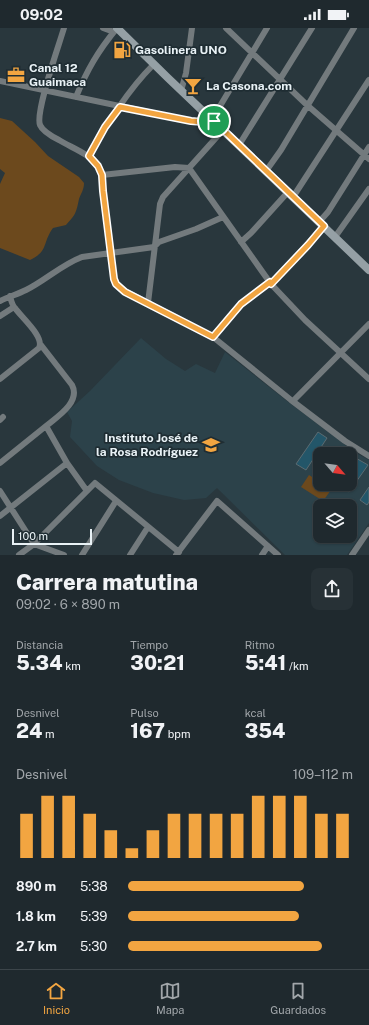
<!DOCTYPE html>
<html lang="es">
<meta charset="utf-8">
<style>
:root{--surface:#1f292e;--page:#273136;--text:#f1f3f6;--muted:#a1a6aa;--line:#3c454a;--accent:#f2a541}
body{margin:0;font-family:"Public Sans",sans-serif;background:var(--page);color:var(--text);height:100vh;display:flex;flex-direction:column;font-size:15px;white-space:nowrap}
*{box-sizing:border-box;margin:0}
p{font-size:13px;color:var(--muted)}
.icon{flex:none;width:22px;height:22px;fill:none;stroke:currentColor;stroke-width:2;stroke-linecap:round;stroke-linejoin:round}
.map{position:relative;height:527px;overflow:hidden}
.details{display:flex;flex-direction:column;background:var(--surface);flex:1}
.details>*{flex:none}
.needle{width:26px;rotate:118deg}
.fabs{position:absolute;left:313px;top:419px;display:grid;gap:8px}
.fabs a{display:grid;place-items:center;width:44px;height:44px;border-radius:8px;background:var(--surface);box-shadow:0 1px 3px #0004,0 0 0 1px var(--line);font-size:20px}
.scale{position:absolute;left:12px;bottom:10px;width:80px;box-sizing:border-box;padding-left:4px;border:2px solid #e9f2f6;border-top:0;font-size:11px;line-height:14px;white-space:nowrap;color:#e9f2f6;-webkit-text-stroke:3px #1f2d33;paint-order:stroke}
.pin{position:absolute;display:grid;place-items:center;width:34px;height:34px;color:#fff;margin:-17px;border:2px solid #fff;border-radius:50%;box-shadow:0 1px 4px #0007}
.round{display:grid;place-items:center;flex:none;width:42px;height:42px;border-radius:8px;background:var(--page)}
.summary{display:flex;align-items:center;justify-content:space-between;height:68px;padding:0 16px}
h1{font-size:22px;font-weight:800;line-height:30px}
.metrics{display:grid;grid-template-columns:repeat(3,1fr);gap:6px;height:68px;padding:4px 16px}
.metrics div{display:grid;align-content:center}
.metrics b{font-size:20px;font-weight:800}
.metrics small{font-size:11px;font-weight:400}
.metrics p{font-size:11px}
.chart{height:112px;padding:8px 16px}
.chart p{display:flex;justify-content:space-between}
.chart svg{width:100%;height:72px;margin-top:4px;stroke:var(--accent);stroke-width:6}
ul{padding:0 16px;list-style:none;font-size:13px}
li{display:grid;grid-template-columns:64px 48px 1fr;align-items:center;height:30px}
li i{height:10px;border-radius:5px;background:var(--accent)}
.status{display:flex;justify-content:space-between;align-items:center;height:28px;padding:0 20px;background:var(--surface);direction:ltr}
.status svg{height:11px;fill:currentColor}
.tabs{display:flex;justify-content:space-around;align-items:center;height:56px;border-top:1px solid var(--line);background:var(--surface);font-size:11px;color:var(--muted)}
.tabs a{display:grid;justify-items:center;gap:2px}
.tabs .active{color:var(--accent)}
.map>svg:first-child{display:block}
.built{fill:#2c424a;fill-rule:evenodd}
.green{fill:#6c491d}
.building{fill:#235669;stroke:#5b6b71}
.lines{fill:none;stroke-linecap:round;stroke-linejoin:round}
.minor{stroke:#737a7d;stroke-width:6}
.secondary{stroke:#95a0a5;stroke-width:8}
.route-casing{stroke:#fff;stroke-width:8}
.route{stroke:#f2a541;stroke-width:5}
.labels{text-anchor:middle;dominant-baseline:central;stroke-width:3.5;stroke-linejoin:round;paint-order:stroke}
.poi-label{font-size:12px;font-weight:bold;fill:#e9f2f6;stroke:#1f2d33;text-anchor:start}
</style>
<div class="status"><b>09:02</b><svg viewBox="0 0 49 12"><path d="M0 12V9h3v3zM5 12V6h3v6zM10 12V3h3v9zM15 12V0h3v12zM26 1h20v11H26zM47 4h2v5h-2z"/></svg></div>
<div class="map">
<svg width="369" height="527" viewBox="0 0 369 527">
<rect width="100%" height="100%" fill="#29373d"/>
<path class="built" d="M141,310L166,331L185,343L196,336L215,345L225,324L287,373L356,425L369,432V495L347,527H285L217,460L206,470L184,472L153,465L119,452L97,438L70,409L72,393L67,384L90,363ZM320,426H350V456H320ZM320,478H350V508H320Z"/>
<path class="green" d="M0,90L12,93L35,114L48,128L79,149L84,155C84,162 81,165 79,171C76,185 76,186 66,197L53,200C42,215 49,223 30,232L0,220V156L5,145L0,141Z
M309,447L320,454V456H322L331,462L323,473L301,459Z"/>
<path class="building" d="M318,404L327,410L306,442L296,436Z
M350,424L355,427L354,429L368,437L349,464L339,456H350Z
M369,459V474L367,477L360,472Z"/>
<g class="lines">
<path class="minor" d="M64,0C59,17 35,84 40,97C43,104 53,109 59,112C72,120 90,126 99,139C104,148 102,159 104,169C107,196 110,223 114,251L116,256L125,263L213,309L291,372L345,413L369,428
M103,0L114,4
M226,0L307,77L369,131
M0,53L191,93L203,95L214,93V88L267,0
M181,63L186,45L192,0
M76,69C87,42 98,23 117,0
M239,117L312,0
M89,128C107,96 127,63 154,36
M266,143L281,122L354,0
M102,147L175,139L189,140L271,256L305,292L369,351
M293,169L369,52
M319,194L328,184L369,119
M335,209L369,161
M241,214L251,205L288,164
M271,256L324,198
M0,273C8,269 18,266 26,262C46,252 61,237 82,229L154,219L159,214L196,201L223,189
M148,275L160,176L163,169L223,102
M0,288L14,279
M213,309L241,277L270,254
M41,317L72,357C81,374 57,389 46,398
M0,351L39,320C45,309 21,289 15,280C12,277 11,272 10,268
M293,373L369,296
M0,392L3,389
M0,435L46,398L67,435L87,463
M0,463L34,516L64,527
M0,488L67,435
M19,527L34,516L95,455L179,524
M82,527L116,473
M130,527L148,499
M176,527L217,473L278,527
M262,527L268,518
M352,527L369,502"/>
<path class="secondary" d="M117,0L168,50L228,107L369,242"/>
</g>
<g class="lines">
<g class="route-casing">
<path id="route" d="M120,79L191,93L203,94L214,93L324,198L308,217L271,256L270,254L241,276L213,309L125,264L116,256L114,251L103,163L102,147L98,138L89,128L105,99Z"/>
</g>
<use href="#route" class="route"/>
</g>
<defs>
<g id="fuel-bare" transform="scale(1.38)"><path d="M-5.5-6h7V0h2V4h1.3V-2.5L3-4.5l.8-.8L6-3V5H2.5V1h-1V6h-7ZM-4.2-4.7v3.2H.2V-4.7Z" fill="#f2a541" stroke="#1f2d33" stroke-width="2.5" paint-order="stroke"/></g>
<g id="office-bare" transform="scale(1.38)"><path d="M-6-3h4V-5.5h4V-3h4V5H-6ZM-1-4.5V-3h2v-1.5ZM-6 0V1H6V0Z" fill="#f2a541" stroke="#1f2d33" stroke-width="2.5" paint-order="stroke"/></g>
<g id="bar-bare" transform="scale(1.38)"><path d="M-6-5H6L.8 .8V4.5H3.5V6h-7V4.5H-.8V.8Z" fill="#f2a541" stroke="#1f2d33" stroke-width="2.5" paint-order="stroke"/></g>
<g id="school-bare" transform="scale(1.38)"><path d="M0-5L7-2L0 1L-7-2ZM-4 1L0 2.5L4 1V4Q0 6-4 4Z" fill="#f2a541" stroke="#1f2d33" stroke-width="2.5" paint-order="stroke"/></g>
</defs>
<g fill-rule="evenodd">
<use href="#fuel-bare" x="122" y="22"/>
<use href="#office-bare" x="16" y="47"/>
<use href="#bar-bare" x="193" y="58"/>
<use href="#school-bare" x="211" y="417"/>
</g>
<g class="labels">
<g class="poi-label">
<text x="135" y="22">Gasolinera UNO</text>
<text x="29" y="40">Canal 12<tspan x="29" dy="14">Guaimaca</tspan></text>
<text x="206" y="58">La Casona.com</text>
<text x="198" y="410" text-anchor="end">Instituto José de<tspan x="198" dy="14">la Rosa Rodríguez</tspan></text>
</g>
</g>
</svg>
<div class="fabs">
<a><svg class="needle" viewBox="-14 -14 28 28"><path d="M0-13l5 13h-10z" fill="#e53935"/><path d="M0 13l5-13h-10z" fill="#a1a6aa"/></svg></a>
<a><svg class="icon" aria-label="layers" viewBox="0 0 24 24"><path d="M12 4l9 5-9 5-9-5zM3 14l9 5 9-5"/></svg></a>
</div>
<div class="scale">100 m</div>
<div class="pin" style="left:214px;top:93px;background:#1e9e55"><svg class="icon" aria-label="arrive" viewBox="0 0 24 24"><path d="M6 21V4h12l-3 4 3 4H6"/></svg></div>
</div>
<section class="details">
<div class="summary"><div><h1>Carrera matutina</h1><p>09:02 · 6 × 890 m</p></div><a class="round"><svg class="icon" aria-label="share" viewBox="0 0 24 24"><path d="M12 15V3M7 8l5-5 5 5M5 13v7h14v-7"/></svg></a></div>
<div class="metrics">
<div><p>Distancia</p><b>5.34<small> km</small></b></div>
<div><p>Tiempo</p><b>30:21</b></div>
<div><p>Ritmo</p><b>5:41<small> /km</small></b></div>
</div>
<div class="metrics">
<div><p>Desnivel</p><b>24<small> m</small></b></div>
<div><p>Pulso</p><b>167<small> bpm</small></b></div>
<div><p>kcal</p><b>354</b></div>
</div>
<div class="chart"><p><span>Desnivel</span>109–112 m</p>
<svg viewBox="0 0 160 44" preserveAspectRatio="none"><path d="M5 44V17M15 44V6M25 44V6M35 44V17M45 44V27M55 44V38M65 44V27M75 44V17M85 44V17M95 44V17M105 44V17M115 44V6M125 44V6M135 44V6M145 44V17M155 44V17"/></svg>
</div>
<ul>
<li><b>890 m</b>5:38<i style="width:78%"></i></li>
<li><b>1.8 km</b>5:39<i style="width:76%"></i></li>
<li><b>2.7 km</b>5:30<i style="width:86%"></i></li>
</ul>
</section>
<nav class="tabs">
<a class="active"><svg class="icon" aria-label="home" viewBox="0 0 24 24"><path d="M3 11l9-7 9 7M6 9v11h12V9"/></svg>Inicio</a>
<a><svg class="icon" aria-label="map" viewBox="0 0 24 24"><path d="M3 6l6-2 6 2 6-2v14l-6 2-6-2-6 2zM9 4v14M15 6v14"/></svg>Mapa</a>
<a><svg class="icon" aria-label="saved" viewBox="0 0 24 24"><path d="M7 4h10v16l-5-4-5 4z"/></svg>Guardados</a>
</nav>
